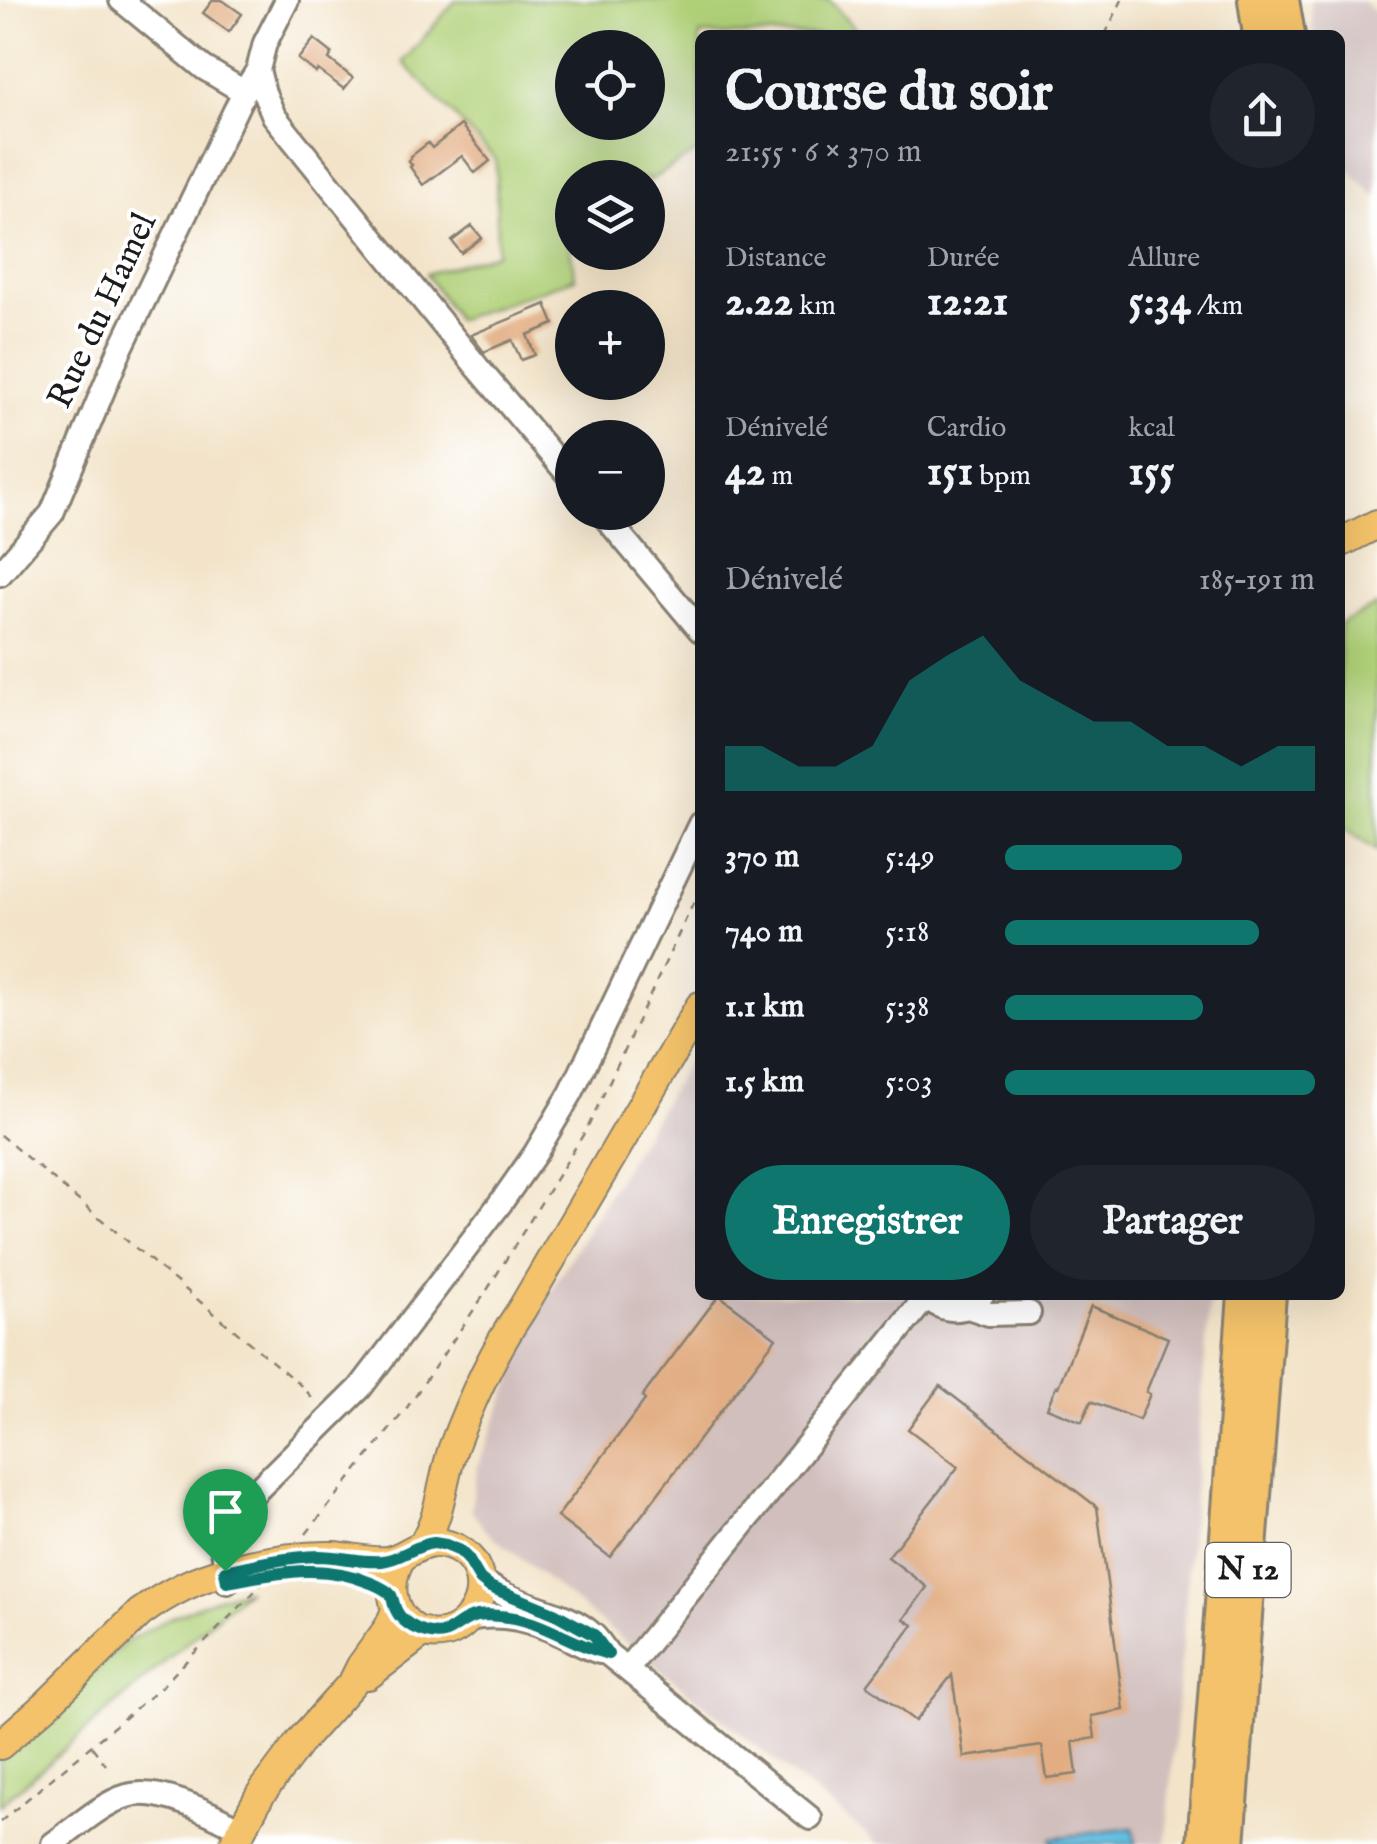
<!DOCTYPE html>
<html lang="fr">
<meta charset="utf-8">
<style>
:root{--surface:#171b24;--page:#20242c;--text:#f1f3f6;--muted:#9ea1a6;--accent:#0f766e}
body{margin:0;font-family:"IM FELL English",serif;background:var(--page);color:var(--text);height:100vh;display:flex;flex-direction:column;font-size:38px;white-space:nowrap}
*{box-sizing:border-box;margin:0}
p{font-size:32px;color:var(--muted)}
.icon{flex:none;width:55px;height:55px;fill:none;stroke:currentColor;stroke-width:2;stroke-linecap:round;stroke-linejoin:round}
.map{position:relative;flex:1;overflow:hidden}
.details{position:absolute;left:695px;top:30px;width:650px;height:1270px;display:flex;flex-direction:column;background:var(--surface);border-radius:15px;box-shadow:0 10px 40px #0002}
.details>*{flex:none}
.controls{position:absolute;left:555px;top:30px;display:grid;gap:20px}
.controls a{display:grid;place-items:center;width:110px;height:110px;border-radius:50%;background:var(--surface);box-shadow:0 10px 40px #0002;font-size:50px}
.pin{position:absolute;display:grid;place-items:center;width:85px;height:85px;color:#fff;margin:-102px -42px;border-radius:50% 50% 50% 0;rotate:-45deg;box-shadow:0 0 10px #0007}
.pin .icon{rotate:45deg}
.round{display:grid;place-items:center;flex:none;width:105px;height:105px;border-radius:52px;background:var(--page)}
.headline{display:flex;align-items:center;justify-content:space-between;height:170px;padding:0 30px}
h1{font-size:55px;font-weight:800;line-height:75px}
.stats{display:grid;grid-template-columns:repeat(3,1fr);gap:15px;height:170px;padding:10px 30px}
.stats div{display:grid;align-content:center}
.stats b{font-size:42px;font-weight:800}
.stats small{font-size:28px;font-weight:400}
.stats p{font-size:28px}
.chart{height:280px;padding:20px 30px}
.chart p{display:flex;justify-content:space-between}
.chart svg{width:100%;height:180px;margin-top:10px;fill:var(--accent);opacity:.7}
.button{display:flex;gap:20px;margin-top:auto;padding:20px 30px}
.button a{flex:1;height:115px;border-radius:60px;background:var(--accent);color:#fff;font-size:40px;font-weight:800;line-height:115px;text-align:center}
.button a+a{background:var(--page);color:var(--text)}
ul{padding:0 30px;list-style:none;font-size:32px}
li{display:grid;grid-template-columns:160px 120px 1fr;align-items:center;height:75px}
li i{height:25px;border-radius:12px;background:var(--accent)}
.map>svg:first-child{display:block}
.industrial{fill:#d1bfbd}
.green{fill:#b0d078;stroke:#66764a;stroke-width:2.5;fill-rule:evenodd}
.water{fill:#63bee1;stroke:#406d7e;stroke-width:2.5}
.building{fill:#e2ad82}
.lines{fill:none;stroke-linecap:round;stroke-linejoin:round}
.minor-casing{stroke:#888072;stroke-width:28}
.major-casing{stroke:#888072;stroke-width:32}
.highway-casing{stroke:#888072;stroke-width:38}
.path{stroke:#888072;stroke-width:2.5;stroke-dasharray:8 8;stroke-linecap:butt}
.minor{stroke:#fff;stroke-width:22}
.major{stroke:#f3c26a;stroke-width:28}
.highway{stroke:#f3c26a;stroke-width:32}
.route-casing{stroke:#fff;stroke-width:20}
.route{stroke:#0f766e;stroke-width:12}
.labels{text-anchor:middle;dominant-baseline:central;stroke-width:8;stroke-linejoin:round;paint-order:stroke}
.shield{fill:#fff;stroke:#606060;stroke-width:2.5}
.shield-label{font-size:32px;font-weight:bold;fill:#1c1c1c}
.street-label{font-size:35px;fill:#1c1c1c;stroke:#fff}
</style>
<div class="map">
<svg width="1377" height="1844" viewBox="0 0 1377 1844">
<rect width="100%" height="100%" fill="#fff"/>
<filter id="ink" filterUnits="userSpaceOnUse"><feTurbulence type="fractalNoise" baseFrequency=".01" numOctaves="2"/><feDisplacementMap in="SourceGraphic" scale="20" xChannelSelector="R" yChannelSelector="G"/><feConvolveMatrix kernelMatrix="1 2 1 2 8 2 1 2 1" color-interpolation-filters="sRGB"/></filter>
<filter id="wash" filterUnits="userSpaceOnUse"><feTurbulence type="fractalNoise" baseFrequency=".0048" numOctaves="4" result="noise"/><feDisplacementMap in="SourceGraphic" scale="40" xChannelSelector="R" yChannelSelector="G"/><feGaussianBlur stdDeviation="2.25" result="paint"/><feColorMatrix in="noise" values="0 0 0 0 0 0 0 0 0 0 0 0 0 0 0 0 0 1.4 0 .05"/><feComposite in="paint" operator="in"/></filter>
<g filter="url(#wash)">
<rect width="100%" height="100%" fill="#f3e4c9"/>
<path class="industrial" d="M1310,0H1362L1377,14V197L1340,162V35H1314Z
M700,1041V1295H1210L1166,1844H879L485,1530L471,1510L477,1469L538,1312Z"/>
<path class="green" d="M456,0H829L861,35H700V150L648,181V178H572V219L566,223L575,278L457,320L426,274L497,253L496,160L403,62ZM572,48H648V122H572Z
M1377,606V851L1340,826V624Z
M247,1590L0,1805V1756L126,1642L167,1619L216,1598Z"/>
<path class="water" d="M1133,1828L1135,1844H1052L1051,1838Z"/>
<g id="blocks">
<path class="building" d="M213,0H222L242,14L229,32L203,13Z
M314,39L332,53L329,59L353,78L344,89L318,70L316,73L298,59Z
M461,125L490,161L475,173L462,156L423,185L410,167L412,165L408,161L411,159L410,157L428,143L432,148Z
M472,226L482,238L461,253L452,241Z
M546,304L554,324L527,335L535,355L521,360L512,340L484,352L471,335Z
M719,1295L776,1338L610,1557L557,1517L645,1400L642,1397Z
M1091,1306L1168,1338L1146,1392L1150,1394L1139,1420L1091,1401L1082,1422L1047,1408L1056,1386L1058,1387Z
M940,1386L1097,1507L1124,1710L1092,1716L1095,1738L1073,1742L1077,1774L1047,1778L1042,1746L964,1757L952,1675L915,1721L867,1685L913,1625L904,1619L927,1587L888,1557L958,1467L908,1429Z"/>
</g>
</g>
<g filter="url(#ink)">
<use href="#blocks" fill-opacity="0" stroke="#888072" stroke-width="2.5"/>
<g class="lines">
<g class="minor-casing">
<path id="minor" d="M121,0L204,68L244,92
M258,70L264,93L274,116L478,368L572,479
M601,512L700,630
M0,574L52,513L119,352L244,92L258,70L265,43L287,0
M925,1295C942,1313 966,1315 982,1295
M968,1307L989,1314L1029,1313
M481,1579C512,1608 562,1606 593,1635C599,1640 603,1648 608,1654L810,1818
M227,1582L223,1548L226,1531L233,1518L251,1496L360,1388L502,1201L535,1154L571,1093L700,824
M468,1619C502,1612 532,1620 562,1635C575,1641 586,1648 600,1652
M627,1669L926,1297
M53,1844C74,1829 102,1803 127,1796C158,1786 213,1814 240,1829"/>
</g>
<g class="major-casing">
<path id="major" d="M1340,543L1377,524
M423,1544C441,1515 442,1480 453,1448C471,1400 493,1352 522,1309L700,1006
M368,1675L424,1632
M0,1745L47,1704L140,1613C166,1594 197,1578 229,1570C263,1561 298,1555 334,1556C352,1557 369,1563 387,1561C406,1558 416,1543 436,1543C477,1545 495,1591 466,1621C430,1658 370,1613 401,1558
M234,1844L260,1795L302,1739L353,1682L361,1666L389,1627L396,1610"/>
</g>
<g class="highway-casing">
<path id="highway" d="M1255,0L1260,35
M1282,0L1288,35
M1204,1844L1245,1295
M1228,1844L1269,1295"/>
</g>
<path class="path" d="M1105,35L1122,0
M0,1135L305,1389L316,1403
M306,1534L406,1409L484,1295L588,1127L700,889
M92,1747L106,1765
M0,1822L160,1688L261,1585"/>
<use href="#minor" class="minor"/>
<use href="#major" class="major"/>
<use href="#highway" class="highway"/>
</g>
</g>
<g class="lines" filter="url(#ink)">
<g class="route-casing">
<path id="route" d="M434,1543L446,1545L460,1551L468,1559L480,1579L490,1587L554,1613L594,1635L608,1654C570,1644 539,1618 499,1616C490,1615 476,1615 468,1619C451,1627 449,1638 426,1632C414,1629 401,1621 396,1610C394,1606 393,1598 391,1595C386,1589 378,1586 371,1583C322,1562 277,1573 227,1582L225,1571C256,1564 287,1557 319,1556C340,1556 362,1563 382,1561C402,1559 414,1545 434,1543Z"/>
</g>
<use href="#route" class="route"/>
</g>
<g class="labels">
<rect class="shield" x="1205.5" y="1543" width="85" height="54" rx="8"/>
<g class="shield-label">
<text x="1248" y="1570">N 12</text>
</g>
<g class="street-label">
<text transform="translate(103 311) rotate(-65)">Rue du Hamel</text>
</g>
</g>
</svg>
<div class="controls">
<a><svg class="icon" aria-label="locate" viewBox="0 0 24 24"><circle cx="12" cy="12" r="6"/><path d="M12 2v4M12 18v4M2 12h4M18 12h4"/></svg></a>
<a><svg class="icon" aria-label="layers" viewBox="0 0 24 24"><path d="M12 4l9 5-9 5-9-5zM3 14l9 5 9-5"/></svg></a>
<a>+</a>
<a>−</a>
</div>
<div class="pin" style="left:225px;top:1571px;background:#1e9e55"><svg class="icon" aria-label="arrive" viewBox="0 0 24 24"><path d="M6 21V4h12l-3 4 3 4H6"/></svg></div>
<section class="details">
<div class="headline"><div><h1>Course du soir</h1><p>21:55 · 6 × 370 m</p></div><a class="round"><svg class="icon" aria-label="share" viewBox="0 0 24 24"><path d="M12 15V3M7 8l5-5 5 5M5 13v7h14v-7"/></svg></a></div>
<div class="stats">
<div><p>Distance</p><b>2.22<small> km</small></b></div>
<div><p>Durée</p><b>12:21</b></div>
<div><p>Allure</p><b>5:34<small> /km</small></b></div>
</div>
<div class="stats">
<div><p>Dénivelé</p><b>42<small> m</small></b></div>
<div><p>Cardio</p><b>151<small> bpm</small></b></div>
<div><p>kcal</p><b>155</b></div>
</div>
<div class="chart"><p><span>Dénivelé</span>185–191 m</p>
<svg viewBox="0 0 160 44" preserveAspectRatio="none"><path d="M0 44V33L10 33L20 38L30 38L40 33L50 17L60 11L70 6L80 17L90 22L100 27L110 27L120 33L130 33L140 38L150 33L160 33V44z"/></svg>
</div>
<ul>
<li><b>370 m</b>5:49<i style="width:57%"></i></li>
<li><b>740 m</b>5:18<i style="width:82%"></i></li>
<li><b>1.1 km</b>5:38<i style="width:64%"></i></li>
<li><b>1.5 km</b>5:03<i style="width:100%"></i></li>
</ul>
<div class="button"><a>Enregistrer</a><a>Partager</a></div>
</section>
</div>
